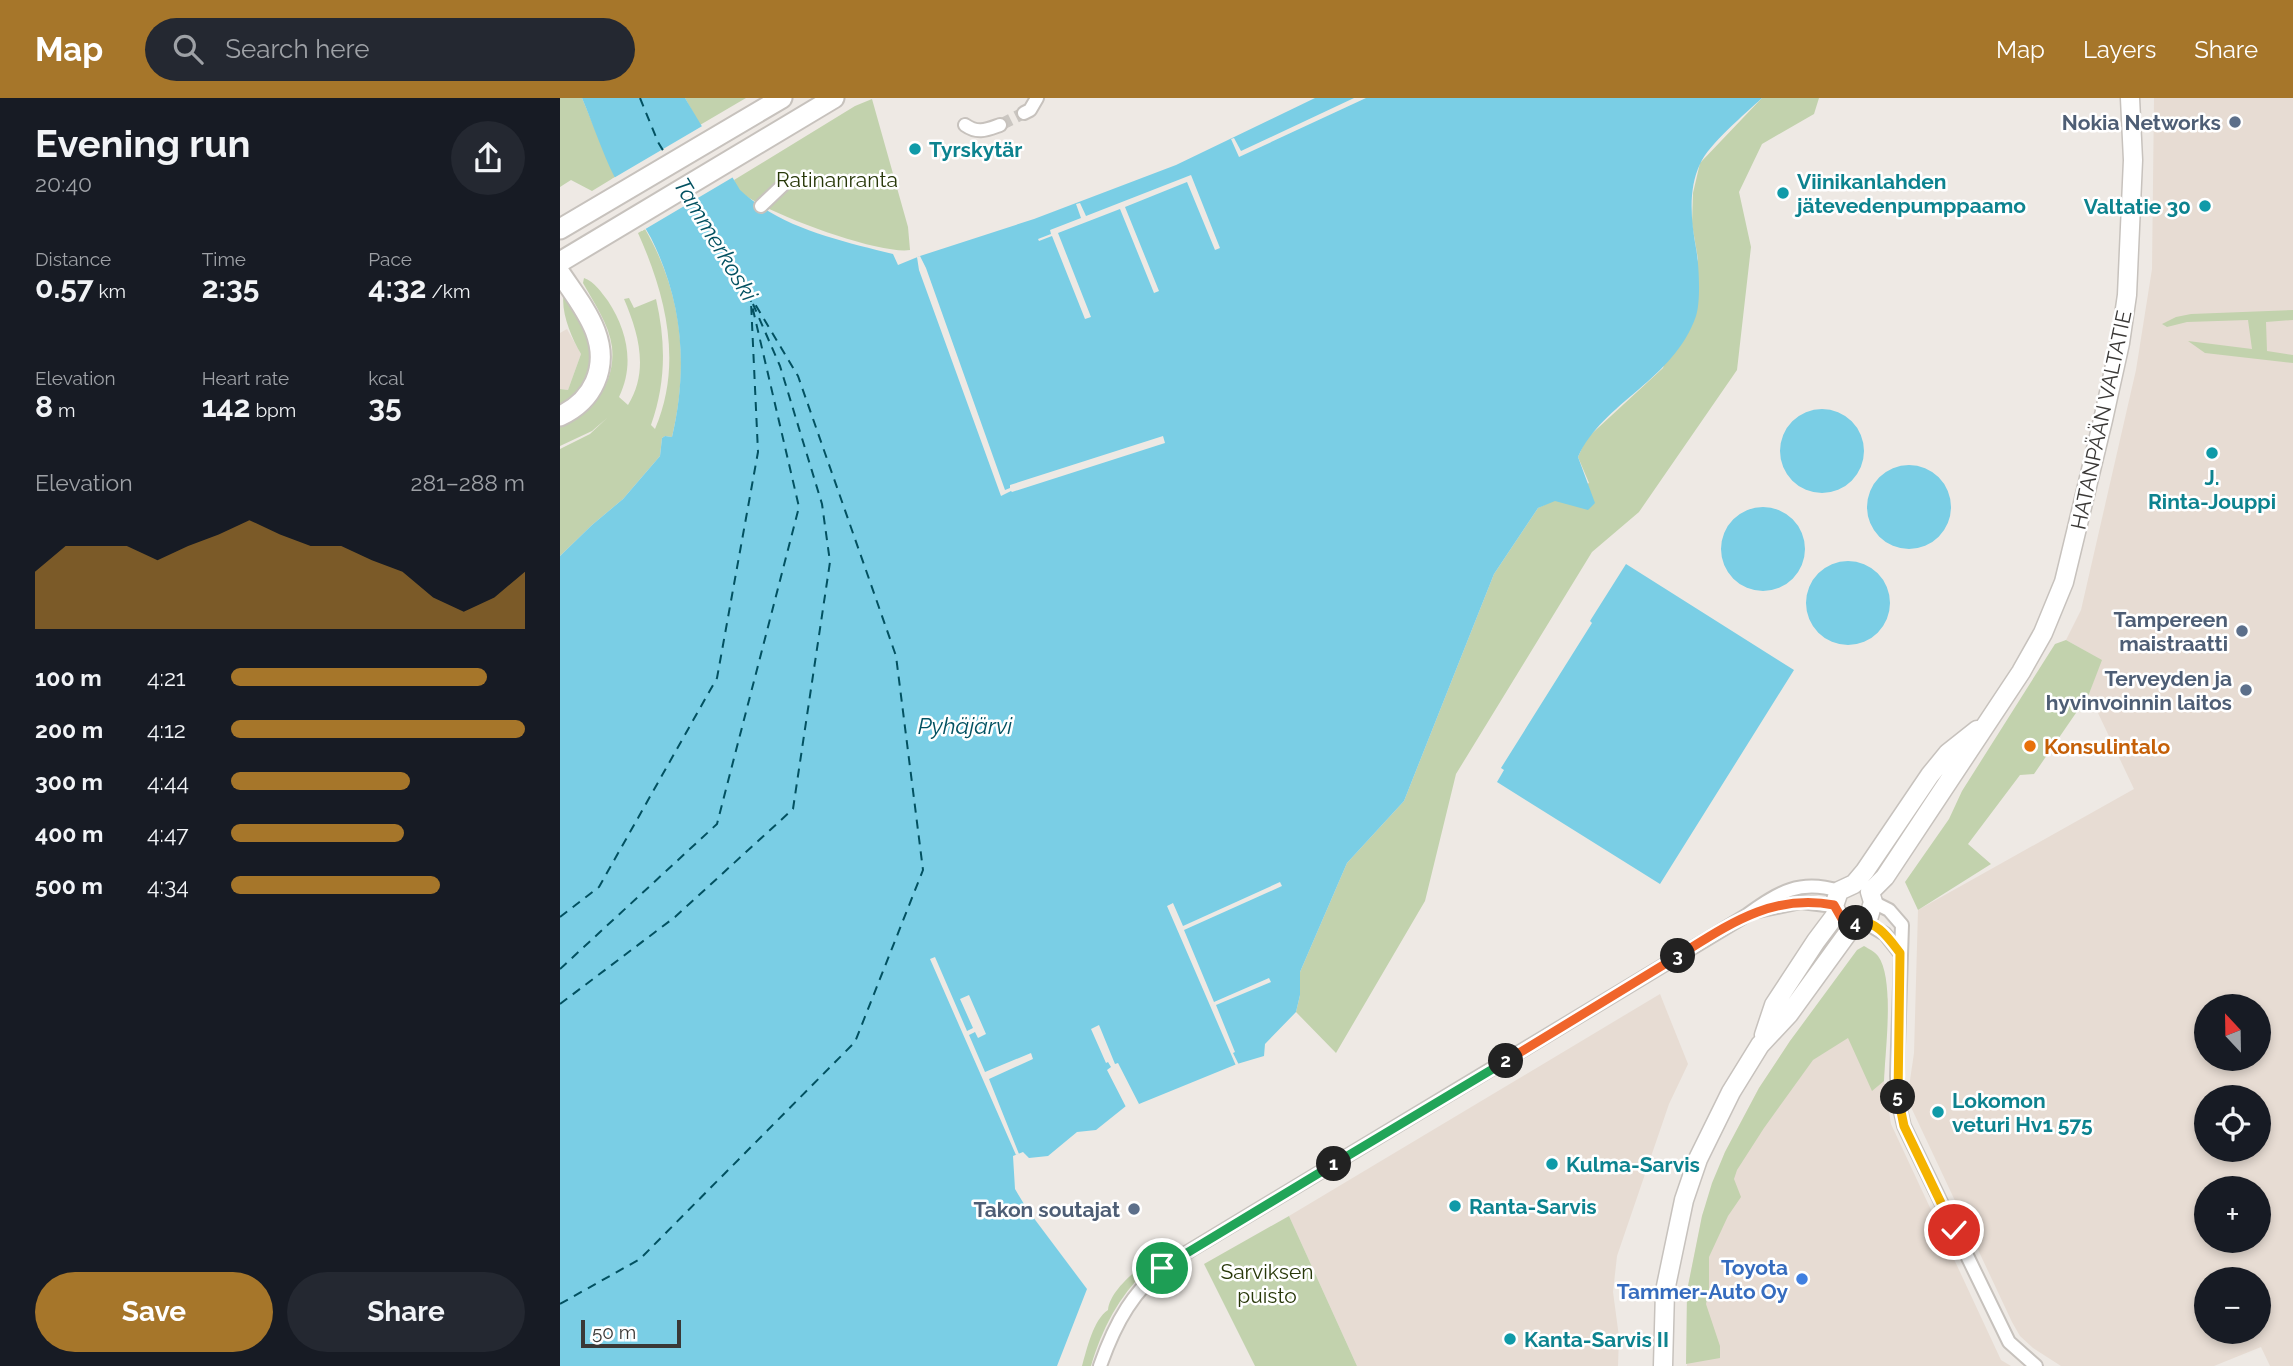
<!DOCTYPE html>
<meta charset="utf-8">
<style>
:root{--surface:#171b24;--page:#242831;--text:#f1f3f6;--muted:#9ea1a6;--accent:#a6762a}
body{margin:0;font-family:Raleway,sans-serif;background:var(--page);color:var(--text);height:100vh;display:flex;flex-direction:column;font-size:26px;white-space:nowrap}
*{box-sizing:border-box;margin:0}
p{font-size:23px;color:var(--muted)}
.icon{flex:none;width:38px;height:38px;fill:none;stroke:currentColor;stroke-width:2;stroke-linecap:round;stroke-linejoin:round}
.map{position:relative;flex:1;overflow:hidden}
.side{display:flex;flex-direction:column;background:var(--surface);width:560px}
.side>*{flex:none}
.needle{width:46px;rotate:338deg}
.tools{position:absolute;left:1634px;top:896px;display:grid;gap:14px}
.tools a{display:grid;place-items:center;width:77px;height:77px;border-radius:50%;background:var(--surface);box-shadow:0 4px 10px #0003;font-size:35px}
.scale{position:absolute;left:21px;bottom:18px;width:100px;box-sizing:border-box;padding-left:7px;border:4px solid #3a3836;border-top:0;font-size:19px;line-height:24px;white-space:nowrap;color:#3a3836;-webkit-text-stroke:5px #fff;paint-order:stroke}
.pin{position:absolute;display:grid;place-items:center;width:60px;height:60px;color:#fff;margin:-30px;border:4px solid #fff;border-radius:50%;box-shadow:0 2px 7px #0007}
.km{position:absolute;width:35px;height:35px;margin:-18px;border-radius:50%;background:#222;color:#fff;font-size:19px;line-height:35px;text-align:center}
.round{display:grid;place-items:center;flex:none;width:74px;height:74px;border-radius:37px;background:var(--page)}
.headline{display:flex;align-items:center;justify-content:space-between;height:119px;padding:0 35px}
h1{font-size:38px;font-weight:700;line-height:52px}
.figures{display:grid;grid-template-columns:repeat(3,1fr);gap:10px;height:119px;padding:7px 35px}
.figures div{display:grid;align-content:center}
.figures b{font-size:30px;font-weight:700}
.figures small{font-size:19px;font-weight:400}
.figures p{font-size:19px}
.chart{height:196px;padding:14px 35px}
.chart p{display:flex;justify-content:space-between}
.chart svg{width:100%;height:126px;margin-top:7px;fill:var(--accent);opacity:.7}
.primary-button{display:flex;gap:14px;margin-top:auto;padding:14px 35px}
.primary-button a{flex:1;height:80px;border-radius:42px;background:var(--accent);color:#fff;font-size:28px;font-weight:700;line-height:80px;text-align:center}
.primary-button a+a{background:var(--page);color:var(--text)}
ul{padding:0 35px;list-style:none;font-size:23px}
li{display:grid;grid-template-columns:112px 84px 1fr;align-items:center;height:52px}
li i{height:18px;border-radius:9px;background:var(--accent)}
header{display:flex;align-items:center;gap:42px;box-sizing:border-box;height:98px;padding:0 35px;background:var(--accent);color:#fff}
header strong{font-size:33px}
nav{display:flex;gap:38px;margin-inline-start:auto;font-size:24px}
.search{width:490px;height:63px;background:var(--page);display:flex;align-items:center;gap:18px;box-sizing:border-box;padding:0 24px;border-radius:38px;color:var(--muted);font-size:26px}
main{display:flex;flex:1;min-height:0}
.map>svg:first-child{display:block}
.built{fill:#e7dcd3;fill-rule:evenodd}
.green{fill:#c2d2ad}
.water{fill:#7acee5}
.pier{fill:#eee9e4}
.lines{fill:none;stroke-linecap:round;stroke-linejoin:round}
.ferry{stroke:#025161;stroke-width:2;stroke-dasharray:9 7;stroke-linecap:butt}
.minor-tunnel{stroke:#cac6c1;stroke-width:12;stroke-dasharray:12 6;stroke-linecap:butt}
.minor-casing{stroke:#c7c2bd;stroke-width:16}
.secondary-casing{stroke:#c7c2bd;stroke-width:21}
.primary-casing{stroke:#c7c2bd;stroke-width:23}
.minor{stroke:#fff;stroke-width:12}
.secondary{stroke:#fff;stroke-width:18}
.primary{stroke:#fff;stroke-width:19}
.split-1-casing{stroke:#fff;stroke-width:14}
.split-2-casing{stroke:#fff;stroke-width:14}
.split-3-casing{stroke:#fff;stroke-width:14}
.split-4-casing{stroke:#fff;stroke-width:14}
.split-5-casing{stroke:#fff;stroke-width:14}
.split-6-casing{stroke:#fff;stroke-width:14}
.split-1{stroke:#22a559;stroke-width:9}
.split-2{stroke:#22a559;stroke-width:9}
.split-3{stroke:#f0652b;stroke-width:9}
.split-4{stroke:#f0652b;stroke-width:9}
.split-5{stroke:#f5b400;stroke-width:9}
.split-6{stroke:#f5b400;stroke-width:9}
.service-dot{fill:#5c6f8a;stroke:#fff;stroke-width:2.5}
.culture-dot{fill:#0f9aa8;stroke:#fff;stroke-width:2.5}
.food-dot{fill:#e8710a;stroke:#fff;stroke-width:2.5}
.shop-dot{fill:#3f7fe0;stroke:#fff;stroke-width:2.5}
.labels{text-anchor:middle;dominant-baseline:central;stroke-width:5;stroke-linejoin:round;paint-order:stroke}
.service-label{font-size:21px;font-weight:bold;fill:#4e5e75;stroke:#fff;text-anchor:end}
.culture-label{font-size:21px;font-weight:bold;fill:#0d838f;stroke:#fff;text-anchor:start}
.park-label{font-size:21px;fill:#283809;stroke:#fff}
.street-label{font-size:21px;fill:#3a3836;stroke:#fff}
.food-label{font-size:21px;font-weight:bold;fill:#c56008;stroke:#fff;text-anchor:start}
.shop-label{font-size:21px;font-weight:bold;fill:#366cbe;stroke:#fff;text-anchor:end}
.water-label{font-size:23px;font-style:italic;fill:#025161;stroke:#fff}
</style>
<header>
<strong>Map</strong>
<div class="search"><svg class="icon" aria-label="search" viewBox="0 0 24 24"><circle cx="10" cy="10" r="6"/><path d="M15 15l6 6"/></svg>Search here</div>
<nav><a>Map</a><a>Layers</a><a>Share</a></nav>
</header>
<main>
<section class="side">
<div class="headline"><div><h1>Evening run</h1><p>20:40</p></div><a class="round"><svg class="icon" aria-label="share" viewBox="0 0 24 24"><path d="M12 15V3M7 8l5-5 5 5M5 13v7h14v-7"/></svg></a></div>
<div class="figures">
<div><p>Distance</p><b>0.57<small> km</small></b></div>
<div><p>Time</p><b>2:35</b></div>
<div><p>Pace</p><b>4:32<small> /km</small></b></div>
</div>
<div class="figures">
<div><p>Elevation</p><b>8<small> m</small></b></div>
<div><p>Heart rate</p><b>142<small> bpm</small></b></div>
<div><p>kcal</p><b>35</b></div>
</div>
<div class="chart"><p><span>Elevation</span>281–288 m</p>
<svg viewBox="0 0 160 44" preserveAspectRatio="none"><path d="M0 44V24L10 15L20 15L30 15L40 20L50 15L60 11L70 6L80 11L90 15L100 15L110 20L120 24L130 33L140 38L150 33L160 24V44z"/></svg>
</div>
<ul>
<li><b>100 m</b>4:21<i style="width:87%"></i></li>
<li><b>200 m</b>4:12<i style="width:100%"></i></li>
<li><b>300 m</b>4:44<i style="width:61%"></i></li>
<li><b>400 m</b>4:47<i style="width:59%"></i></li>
<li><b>500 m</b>4:34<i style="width:71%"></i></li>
</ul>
<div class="primary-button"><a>Save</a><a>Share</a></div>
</section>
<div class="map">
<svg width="1733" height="1268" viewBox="0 0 1733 1268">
<rect width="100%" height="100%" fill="#eee9e4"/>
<path class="built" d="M1594,0H1733V1268H1710L1701,1249L1654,1268H1501L1473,1250L1460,1238L1452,1224L1350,1007L1349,989L1354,955L1358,812L1574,691L1529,596L1541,562L1506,542L1521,512L1576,272L1592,171ZM1647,908H1699V961H1647ZM1647,999H1699V1052H1647ZM1647,1090H1699V1143H1647ZM1647,1181H1699V1234H1647Z
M7,231L21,256L8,292L0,291V235Z
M1299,859L1328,901L1324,983L1331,1026L1441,1262L1451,1268H1127V1193L1142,1118L1165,1054L1199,990L1230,943Z
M1100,896L1128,966L1109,1006L1057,1158L1053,1194L1059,1239L1058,1268H797L729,1118Z"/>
<path class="green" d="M0,0H22L55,79L32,93L11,82L0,89Z
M125,0H186L140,27Z
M1202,0H1259L1254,16L1202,46L1179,94L1191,149L1177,272L1079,414L1032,454L896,676L865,803L776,955L736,914L740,897V874L787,765L844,703L934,476L978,410L1029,385L1018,359L1026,341L1103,270L1138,161L1132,126L1133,95L1140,65Z
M312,1L348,129L350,152C320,157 200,114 179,92C177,89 175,86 174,82L295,8Z
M85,131C123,196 129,267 112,339L105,338L102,340L100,358L63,401L32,427L0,458V351L30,336L47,320L32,333L0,348V329C32,316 56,285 52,249C49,226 34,205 23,185L24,180C35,184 41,194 48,203C67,232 75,266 59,299L68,307C89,273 79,236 64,201L69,200L74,210L96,201C106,244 106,285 91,327L95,331C123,266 106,197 78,135Z
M4,194L19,216L36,253L28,286L0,312V291L8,292L21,256C11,239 0,213 4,194Z
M1733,212V222L1706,224L1707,253L1733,257V265L1645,255L1628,243L1692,251L1688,222L1627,224L1607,229L1602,226L1616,219L1631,216Z
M1506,542L1542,562L1529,596L1474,676L1460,677L1408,746L1431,766L1358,812L1345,784L1389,721L1402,693L1495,546Z
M1304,848C1309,851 1314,853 1318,858C1335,881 1325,954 1324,983L1312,993L1288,940L1253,962L1204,1030L1177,1072L1174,1081L1181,1099L1168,1118L1149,1159V1192L1146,1206L1160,1248V1260L1126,1266L1127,1193L1142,1118L1152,1085L1165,1054L1199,990L1230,943L1297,852Z
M729,1118L797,1268H695L644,1166Z
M588,1163L593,1166C561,1194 543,1228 531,1268H522C527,1251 533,1222 548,1212C550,1193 574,1174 588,1163Z"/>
<path class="water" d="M22,0H125L180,92C220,130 281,143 333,156L338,167L360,158L474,121L616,67L755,0H1202C1185,16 1149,46 1140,66C1128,91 1131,123 1136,150C1139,166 1141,203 1136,218C1114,282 1043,304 1018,359L1035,405L1028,412L995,403L978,410L934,476L844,703L787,765L740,874V897L736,914L705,946L704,958L677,966L579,1006L566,1008L536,1032L517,1034L488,1058L469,1060L463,1054L453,1058L455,1091L467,1111L527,1191L497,1268H0V458L32,427L63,401L100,358L102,340L105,338L112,339C128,270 123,204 91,140C80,120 66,101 55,80C42,54 33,26 22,0Z
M1220 353a42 42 0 1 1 84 0a42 42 0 1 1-84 0Z
M1307 409a42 42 0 1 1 84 0a42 42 0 1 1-84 0Z
M1161 451a42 42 0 1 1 84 0a42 42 0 1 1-84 0Z
M1246 505a42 42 0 1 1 84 0a42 42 0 1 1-84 0Z
M1066,466L1234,572L1100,786L937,684L944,672L941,670L1032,525L1030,523Z"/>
<path class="pier" d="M794,0H806L679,59L671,41L674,40L681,53Z
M144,27L175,78L82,133L52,81Z
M631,77L660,150L655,152L627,84L565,109L599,193L594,195L560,111L498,135L531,219L525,221L492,138L479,143L478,141L491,136L490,132L521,120L516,106L520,105L526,118Z
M360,158L366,170L445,392L450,390V387L603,338L605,345L452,394L451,393L441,398L359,172L357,159Z
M720,784L722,788L624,832L654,904L709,880L711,884L656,907L675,954L673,955L680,969L677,970L607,808L613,805L623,828Z
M375,859L407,933L413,930L400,901L409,897L426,936L418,940L415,934L409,937L425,974L471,955L473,961L429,981L459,1056L456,1057L370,861Z
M539,927L555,966L558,965L579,1006L570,1011H567L547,972L551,969L548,964L546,965L531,931Z"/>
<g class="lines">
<path class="ferry" d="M80,0L98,44L107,59
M0,819L39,789L157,580L198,354L191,204
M0,871L157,726L239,409L191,203
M0,906L115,819L233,711L270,464L262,406L220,268L193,206
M0,1206L80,1161L295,944L363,772L336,558L238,278L130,97"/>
<path class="minor-tunnel" d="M440,27L464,15"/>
<g class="minor-casing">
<path id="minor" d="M464,15L470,12L477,0
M405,27C418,36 426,32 440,27
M201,108L223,87
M1313,804L1329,812L1342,827L1337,978L1338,1002L1344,1028L1449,1244L1476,1268
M1198,813L1241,804L1274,808
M1303,823L1325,836L1340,855
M540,1268C555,1225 574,1190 611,1164L1187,817C1219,794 1240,781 1279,793"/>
</g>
<g class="secondary-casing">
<path id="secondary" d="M1204,937L1214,907L1256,843L1277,815L1274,808L1279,793L1294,786L1305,773L1370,677L1388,655L1417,632
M1103,1268L1105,1193L1124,1102L1138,1061L1171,994L1200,947L1229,916L1295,825L1309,818L1313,804L1310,794L1325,779L1461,574L1483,535L1504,484L1543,322L1560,245L1567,197L1573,62L1570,0"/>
</g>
<g class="primary-casing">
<path id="primary" d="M0,131L222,0
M0,164L274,0
M0,175C22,208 53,243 35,284C28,300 15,311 0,318"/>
</g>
<use href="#minor" class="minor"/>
<use href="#secondary" class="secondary"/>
<use href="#primary" class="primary"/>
</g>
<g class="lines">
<g class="split-1-casing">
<path id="split-1" d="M602,1170L774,1066"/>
</g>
<g class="split-2-casing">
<path id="split-2" d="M774,1066L946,963"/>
</g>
<g class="split-3-casing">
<path id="split-3" d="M946,963L1118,858"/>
</g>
<g class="split-4-casing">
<path id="split-4" d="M1118,858C1168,827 1212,795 1274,807L1282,821L1296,825"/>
</g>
<g class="split-5-casing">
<path id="split-5" d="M1296,825C1316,820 1330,842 1340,855L1338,999"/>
</g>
<g class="split-6-casing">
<path id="split-6" d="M1338,999L1344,1028L1394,1132"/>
</g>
<use href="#split-1" class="split-1"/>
<use href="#split-2" class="split-2"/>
<use href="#split-3" class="split-3"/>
<use href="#split-4" class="split-4"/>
<use href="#split-5" class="split-5"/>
<use href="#split-6" class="split-6"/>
</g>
<g class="service-dot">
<circle cx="1675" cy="24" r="7"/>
<circle cx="1682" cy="533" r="7"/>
<circle cx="1686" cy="592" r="7"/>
<circle cx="574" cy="1111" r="7"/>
</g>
<g class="culture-dot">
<circle cx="355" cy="51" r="7"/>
<circle cx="1223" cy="95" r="7"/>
<circle cx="1645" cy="108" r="7"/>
<circle cx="1652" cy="355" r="7"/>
<circle cx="1378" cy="1014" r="7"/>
<circle cx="992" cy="1066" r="7"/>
<circle cx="895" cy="1108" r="7"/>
<circle cx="950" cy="1241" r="7"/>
</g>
<circle class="food-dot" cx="1470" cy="648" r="7"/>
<circle class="shop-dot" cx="1242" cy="1181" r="7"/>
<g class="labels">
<g class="service-label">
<text x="1661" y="24">Nokia Networks</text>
<text x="1668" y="521">Tampereen<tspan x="1668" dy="24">maistraatti</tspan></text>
<text x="1672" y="580">Terveyden ja<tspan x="1672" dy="24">hyvinvoinnin laitos</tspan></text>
<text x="560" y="1111">Takon soutajat</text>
</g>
<g class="culture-label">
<text x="369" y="51">Tyrskytär</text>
<text x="1237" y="83">Viinikanlahden<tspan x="1237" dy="24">jätevedenpumppaamo</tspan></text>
<text x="1631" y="108" text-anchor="end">Valtatie 30</text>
<text x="1652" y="379" text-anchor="middle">J.<tspan x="1652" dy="24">Rinta-Jouppi</tspan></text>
<text x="1392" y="1002">Lokomon<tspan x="1392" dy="24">veturi Hv1 575</tspan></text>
<text x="1006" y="1066">Kulma-Sarvis</text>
<text x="909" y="1108">Ranta-Sarvis</text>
<text x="964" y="1241">Kanta-Sarvis II</text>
</g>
<g class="park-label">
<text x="277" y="81">Ratinanranta</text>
<text x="707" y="1173">Sarviksen<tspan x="707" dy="24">puisto</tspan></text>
</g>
<g class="street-label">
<text transform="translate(1541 322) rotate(-78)">HATANPÄÄN VALTATIE</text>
</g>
<g class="food-label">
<text x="1484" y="648">Konsulintalo</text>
</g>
<g class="shop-label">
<text x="1228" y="1169">Toyota<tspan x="1228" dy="24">Tammer-Auto Oy</tspan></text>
</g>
<g class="water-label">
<text transform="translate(156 141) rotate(59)">Tammerkoski</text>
<text x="405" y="627">Pyhäjärvi</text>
</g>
</g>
</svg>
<div class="tools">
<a><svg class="needle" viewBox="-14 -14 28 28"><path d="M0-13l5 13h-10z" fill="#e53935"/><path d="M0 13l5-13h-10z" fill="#9ea1a6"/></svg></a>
<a><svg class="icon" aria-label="locate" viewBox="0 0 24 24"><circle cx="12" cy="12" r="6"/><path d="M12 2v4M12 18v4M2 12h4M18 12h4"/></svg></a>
<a>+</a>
<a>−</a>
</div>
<div class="scale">50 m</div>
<div class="pin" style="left:602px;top:1170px;background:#1e9e55"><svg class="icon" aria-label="arrive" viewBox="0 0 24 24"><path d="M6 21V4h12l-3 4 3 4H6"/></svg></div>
<div class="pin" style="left:1394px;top:1132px;background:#d93025"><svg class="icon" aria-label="check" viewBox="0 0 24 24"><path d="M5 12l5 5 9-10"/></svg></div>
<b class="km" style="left:774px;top:1066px">1</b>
<b class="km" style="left:946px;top:963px">2</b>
<b class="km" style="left:1118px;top:858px">3</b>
<b class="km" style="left:1296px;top:825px">4</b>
<b class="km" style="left:1338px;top:999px">5</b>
</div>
</main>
